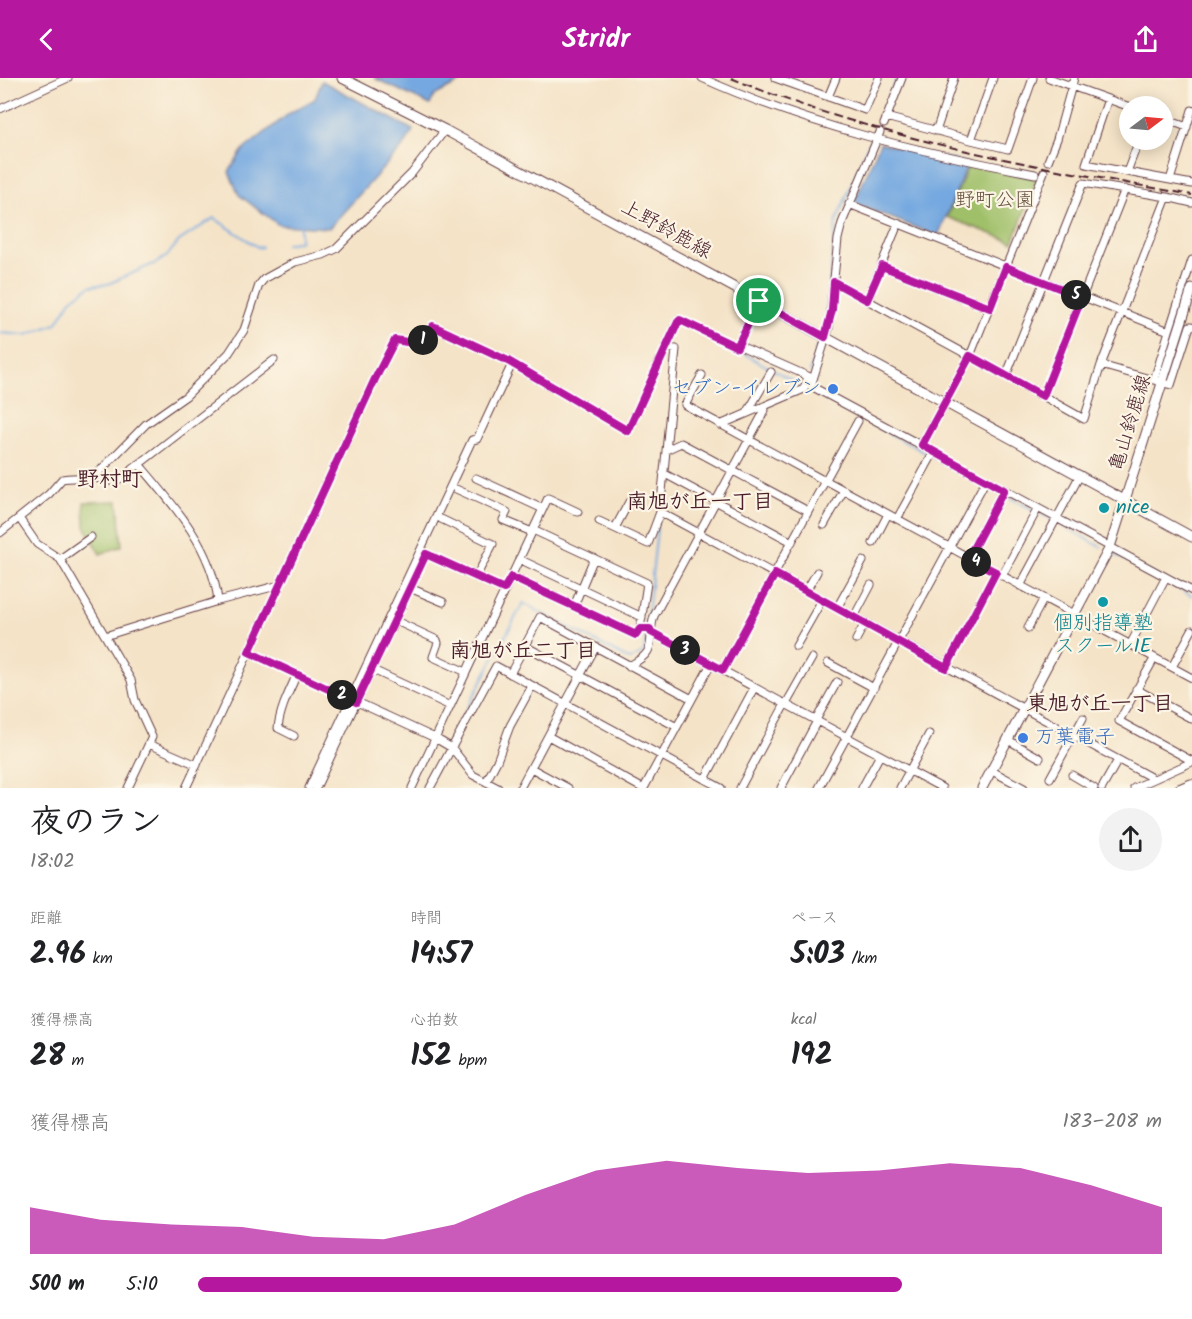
<!DOCTYPE html>
<html lang="ja">
<meta charset="utf-8">
<style>
:root{--surface:#fff;--page:#f2f2f2;--text:#202124;--muted:#757577;--accent:#b5179e}
body{margin:0;font-family:Kalam,"Klee One",sans-serif;background:var(--page);color:var(--text);height:100vh;display:flex;flex-direction:column;font-size:22px;white-space:nowrap}
*{box-sizing:border-box;margin:0}
p{font-size:20px;color:var(--muted)}
.icon{flex:none;width:33px;height:33px;fill:none;stroke:currentColor;stroke-width:2;stroke-linecap:round;stroke-linejoin:round}
.map{position:relative;height:710px;overflow:hidden}
.drawer{display:flex;flex-direction:column;background:var(--surface);flex:1}
.drawer>*{flex:none}
.needle{width:39px;rotate:74deg}
.buttons{position:absolute;left:1119px;top:18px;display:grid;gap:12px}
.buttons a{display:grid;place-items:center;width:54px;height:54px;border-radius:50%;background:var(--surface);box-shadow:0 3px 15px #0003;font-size:30px}
.pin{position:absolute;display:grid;place-items:center;width:51px;height:51px;color:#fff;margin:-26px;border:3px solid #fff;border-radius:50%;box-shadow:0 2px 6px #0007}
.km{position:absolute;width:30px;height:30px;margin:-15px;border-radius:50%;background:#222;color:#fff;font-size:16px;line-height:30px;text-align:center}
.round{display:grid;place-items:center;flex:none;width:63px;height:63px;border-radius:32px;background:var(--page)}
.overview{display:flex;align-items:center;justify-content:space-between;height:102px;padding:0 30px}
h1{font-size:33px;font-weight:800;line-height:45px}
.figures{display:grid;grid-template-columns:repeat(3,1fr);gap:9px;height:102px;padding:6px 30px}
.figures div{display:grid;align-content:center}
.figures b{font-size:30px;font-weight:800}
.figures small{font-size:16px;font-weight:400}
.figures p{font-size:16px}
.chart{height:168px;padding:12px 30px}
.chart p{display:flex;justify-content:space-between}
.chart svg{width:100%;height:108px;margin-top:6px;fill:var(--accent);opacity:.7}
ul{padding:0 30px;list-style:none;font-size:20px}
li{display:grid;grid-template-columns:96px 72px 1fr;align-items:center;height:45px}
li i{height:15px;border-radius:8px;background:var(--accent)}
header{display:flex;justify-content:space-between;align-items:center;height:78px;padding:0 30px;background:var(--accent);color:#fff;font-size:27px;font-weight:800}
.map>svg:first-child{display:block}
.green{fill:#9fbf68;stroke:#746f4a;stroke-width:1.5}
.water{fill:#74a8e0;stroke:#5f6486;stroke-width:1.5}
.lines{fill:none;stroke-linecap:round;stroke-linejoin:round}
.stream{stroke:#74a8e0;stroke-width:2}
.minor-casing{stroke:#643c42;stroke-width:9}
.major-casing{stroke:#643c42;stroke-width:11}
.minor{stroke:#fff;stroke-width:7}
.major{stroke:#fff;stroke-width:9}
.rail{stroke:#4a1f2b;stroke-width:2;stroke-dasharray:9 4.5;stroke-linecap:butt}
.route-casing{stroke:#fff;stroke-width:12}
.route{stroke:#b5179e;stroke-width:8}
.shop-dot{fill:#3f7fe0;stroke:#fcf5e5;stroke-width:2}
.culture-dot{fill:#0f9aa8;stroke:#fcf5e5;stroke-width:2}
.labels{text-anchor:middle;dominant-baseline:central;stroke-width:4.5;stroke-linejoin:round;paint-order:stroke}
.park-label{font-size:20px;fill:#644f3d;stroke:#fcf5e5}
.street-label{font-size:20px;fill:#4a1f2b;stroke:#fcf5e5}
.shop-label{font-size:20px;fill:#366cbe;stroke:#fcf5e5;text-anchor:end}
.culture-label{font-size:20px;fill:#0d838f;stroke:#fcf5e5;text-anchor:start}
.neighbourhood-label{font-size:21px;font-weight:bold;fill:#4a1f2b;stroke:#fcf5e5}
.quarter-label{font-size:22px;font-weight:bold;fill:#4a1f2b;stroke:#fcf5e5}
</style>
<header><svg class="icon" aria-label="back" viewBox="0 0 24 24"><path d="M15 5l-7 7 7 7"/></svg>Stridr<svg class="icon" aria-label="share" viewBox="0 0 24 24"><path d="M12 15V3M7 8l5-5 5 5M5 13v7h14v-7"/></svg></header>
<div class="map">
<svg width="1192" height="710" viewBox="0 0 1192 710">
<rect width="100%" height="100%" fill="#fcf5e5"/>
<filter id="ink" filterUnits="userSpaceOnUse"><feTurbulence type="fractalNoise" baseFrequency=".0167" numOctaves="2"/><feDisplacementMap in="SourceGraphic" scale="12" xChannelSelector="R" yChannelSelector="G"/><feConvolveMatrix kernelMatrix="1 2 1 2 8 2 1 2 1" color-interpolation-filters="sRGB"/></filter>
<filter id="wash" filterUnits="userSpaceOnUse"><feTurbulence type="fractalNoise" baseFrequency=".008" numOctaves="4" result="noise"/><feDisplacementMap in="SourceGraphic" scale="24" xChannelSelector="R" yChannelSelector="G"/><feGaussianBlur stdDeviation="1.35" result="paint"/><feColorMatrix in="noise" values="0 0 0 0 0 0 0 0 0 0 0 0 0 0 0 0 0 1.4 0 .05"/><feComposite in="paint" operator="in"/></filter>
<g filter="url(#wash)">
<rect width="100%" height="100%" fill="#f4e3c7"/>
<path class="green" d="M969,86L1038,99L1013,164L947,139Z
M118,423L122,468L100,476L85,448L84,424Z"/>
<path class="water" d="M374,0H468L434,18L430,27Z
M322,3L413,52L406,65L329,150L279,147L239,117L229,94L243,72L290,35L315,21Z
M880,65L968,85L938,158L856,126L855,123Z"/>
<g class="lines">
<path class="stream" d="M882,37L897,0
M286,166L300,163V148
M825,245L836,144L869,65
M0,255L26,257L56,246L71,222L90,208L108,206L158,184L167,178L179,163L214,140L259,170L262,169
M732,271L737,274
M741,274L802,308
M810,294L817,268
M806,311L1000,414
M1005,417L1053,442
M1058,445L1101,469
M1113,475L1159,500
M1169,505L1192,518
M450,663L523,525L630,582L644,574L657,450
M425,710L446,670"/>
</g>
</g>
<g filter="url(#ink)">
<g class="lines">
<g class="minor-casing">
<path id="minor" d="M702,0C808,48 920,74 1035,96
M775,0L865,32L879,0
M993,0L971,62L1008,71L1033,0
M1049,0L1130,29
M828,19L836,0
M1108,21L1086,86L1127,94L1139,62
M0,31L68,0
M886,39L971,62
M1162,40L1187,49
M884,46L902,0
M936,53L954,0
M880,54L842,145L838,161L829,250L811,308L1192,513
M1048,83L1057,61L1074,0
M1127,94L1192,106
M1170,102L1192,32
M1125,111L1043,318L1084,341L1101,287L1167,119
M849,126L1169,253L1154,302
M882,188L990,230
M834,204L1043,318
M867,222L898,146
M1169,253L1192,182
M738,267L810,299
M1101,287L1171,307L1190,248H1192
M702,297L685,327L825,403
M1006,298L1083,105L1167,119L1192,125
M747,335L771,294
M720,347L804,311L808,298
M922,367L970,278L1044,94
M666,372L681,365L808,433
M139,386C173,426 212,469 218,523
M663,395L792,464
M94,399L146,346L186,318L229,275L244,252L259,207L264,201L295,184L323,177L336,171L412,95L445,52
M476,400L543,431
M825,402L1192,600
M456,411L507,434L503,442L532,454
M660,434L1154,701
M19,440L37,466L60,481L131,602L135,622L152,659L128,710
M441,441L493,466L476,499
M897,441L934,374
M599,443L648,466L660,434L676,271L666,270
M824,447L844,412
M615,450L629,424
M533,452L548,420L578,434
M0,455L49,416L62,401C66,400 93,399 96,400C105,402 112,405 120,401L274,282
M873,465L888,436
M968,480L1004,412
M60,481L91,459
M519,481L642,539
M774,496L858,343
M1002,498L1038,430
M1020,508L1080,397
M410,510L443,524
M806,513L817,494
M574,528L594,480
M837,530L863,483
M854,539L871,507
M394,542L437,562L438,565L433,579L466,594
M1028,550L1044,520
M651,554L942,710
M105,558L218,523L280,507
M856,562L865,545
M1130,567L1166,499
M525,568L677,649
M796,568L822,522
M249,574L435,660L452,670L473,697L498,710
M1154,581L1119,643L1192,683
M828,585L874,610
M629,588C660,572 646,565 654,538L765,332L764,328
M946,589L996,494
M1172,589L1192,552
M371,591L450,628
M723,592L775,496
M510,596L540,539L692,621
M1136,611L1192,641
M786,626L812,580
M816,642L837,604
M294,658L278,650C280,631 289,614 297,596
M548,658L642,710
M1008,662L1040,680
M149,666L197,687
M531,690L568,710
M992,693L1024,710
M1072,697L1094,710
M1050,700L1083,640
M705,701L754,610
M486,704L497,683L510,648L532,608
M186,710L375,301L395,262L419,266L433,248L435,249L508,283L628,353L678,244L680,242L737,269L759,223
M309,710L472,362L477,361L512,286
M316,710L426,476L504,511
M412,710L533,452L647,505L640,551L636,557L511,499
M430,710L496,588L721,710
M520,710L595,570
M644,710L711,586
M740,710L785,626
M781,710L817,643
M819,710L986,402
M862,710L880,677
M900,710L929,656
M1102,710L1118,682
M1134,710L1192,684
M1179,710L1191,705L1192,709"/>
</g>
<g class="major-casing">
<path id="major" d="M342,0L445,52L1192,459
M982,710L1110,469L1192,211"/>
</g>
<use href="#minor" class="minor"/>
<use href="#major" class="major"/>
<path class="rail" d="M731,0C879,62 1035,88 1192,117"/>
</g>
</g>
<g class="lines" filter="url(#ink)">
<g class="route-casing">
<path id="route" d="M882,188L990,230L1006,189L1082,219L1043,318L970,278L922,367L1004,412L968,480L996,494L946,590L775,496L723,592L651,554L650,551H640L636,557L511,499L504,511L426,476L356,624L249,574L375,301L395,262L419,266L433,248L435,249L508,283L628,353L678,244L680,242L737,269L759,223L825,259L832,232L834,204L867,222Z"/>
</g>
<use href="#route" class="route"/>
</g>
<g class="shop-dot">
<circle cx="833" cy="311" r="6"/>
<circle cx="1023" cy="660" r="6"/>
</g>
<g class="culture-dot">
<circle cx="1104" cy="430" r="6"/>
<circle cx="1103" cy="524" r="6"/>
</g>
<g class="labels">
<g class="park-label">
<text x="995" y="123">野町公園</text>
</g>
<g class="street-label">
<text transform="translate(666 152) rotate(29)">上野鈴鹿線</text>
<text transform="translate(1131 345) rotate(-73)">亀山鈴鹿線</text>
</g>
<g class="shop-label">
<text x="821" y="311">セブン-イレブン</text>
<text x="1035" y="660" text-anchor="start">万葉電子</text>
</g>
<g class="culture-label">
<text x="1116" y="430">nice</text>
<text x="1103" y="546" text-anchor="middle">個別指導塾<tspan x="1103" dy="23">スクールIE</tspan></text>
</g>
<g class="neighbourhood-label">
<text x="700" y="424">南旭が丘一丁目</text>
<text x="523" y="573">南旭が丘二丁目</text>
<text x="1100" y="626">東旭が丘一丁目</text>
</g>
<g class="quarter-label">
<text x="110" y="402">野村町</text>
</g>
</g>
</svg>
<div class="buttons">
<a><svg class="needle" viewBox="-14 -14 28 28"><path d="M0-13l5 13h-10z" fill="#e53935"/><path d="M0 13l5-13h-10z" fill="#757577"/></svg></a>
</div>
<div class="pin" style="left:759px;top:223px;background:#1e9e55"><svg class="icon" aria-label="arrive" viewBox="0 0 24 24"><path d="M6 21V4h12l-3 4 3 4H6"/></svg></div>
<b class="km" style="left:423px;top:262px">1</b>
<b class="km" style="left:342px;top:617px">2</b>
<b class="km" style="left:685px;top:572px">3</b>
<b class="km" style="left:976px;top:484px">4</b>
<b class="km" style="left:1076px;top:217px">5</b>
</div>
<section class="drawer">
<div class="overview"><div><h1>夜のラン</h1><p>18:02</p></div><a class="round"><svg class="icon" aria-label="share" viewBox="0 0 24 24"><path d="M12 15V3M7 8l5-5 5 5M5 13v7h14v-7"/></svg></a></div>
<div class="figures">
<div><p>距離</p><b>2.96<small> km</small></b></div>
<div><p>時間</p><b>14:57</b></div>
<div><p>ペース</p><b>5:03<small> /km</small></b></div>
</div>
<div class="figures">
<div><p>獲得標高</p><b>28<small> m</small></b></div>
<div><p>心拍数</p><b>152<small> bpm</small></b></div>
<div><p>kcal</p><b>192</b></div>
</div>
<div class="chart"><p><span>獲得標高</span>183–208 m</p>
<svg viewBox="0 0 160 44" preserveAspectRatio="none"><path d="M0 44V25L10 30L20 32L30 33L40 37L50 38L60 32L70 20L80 10L90 6L100 9L110 11L120 10L130 7L140 9L150 16L160 25V44z"/></svg>
</div>
<ul>
<li><b>500 m</b>5:10<i style="width:73%"></i></li>
</ul>
</section>
